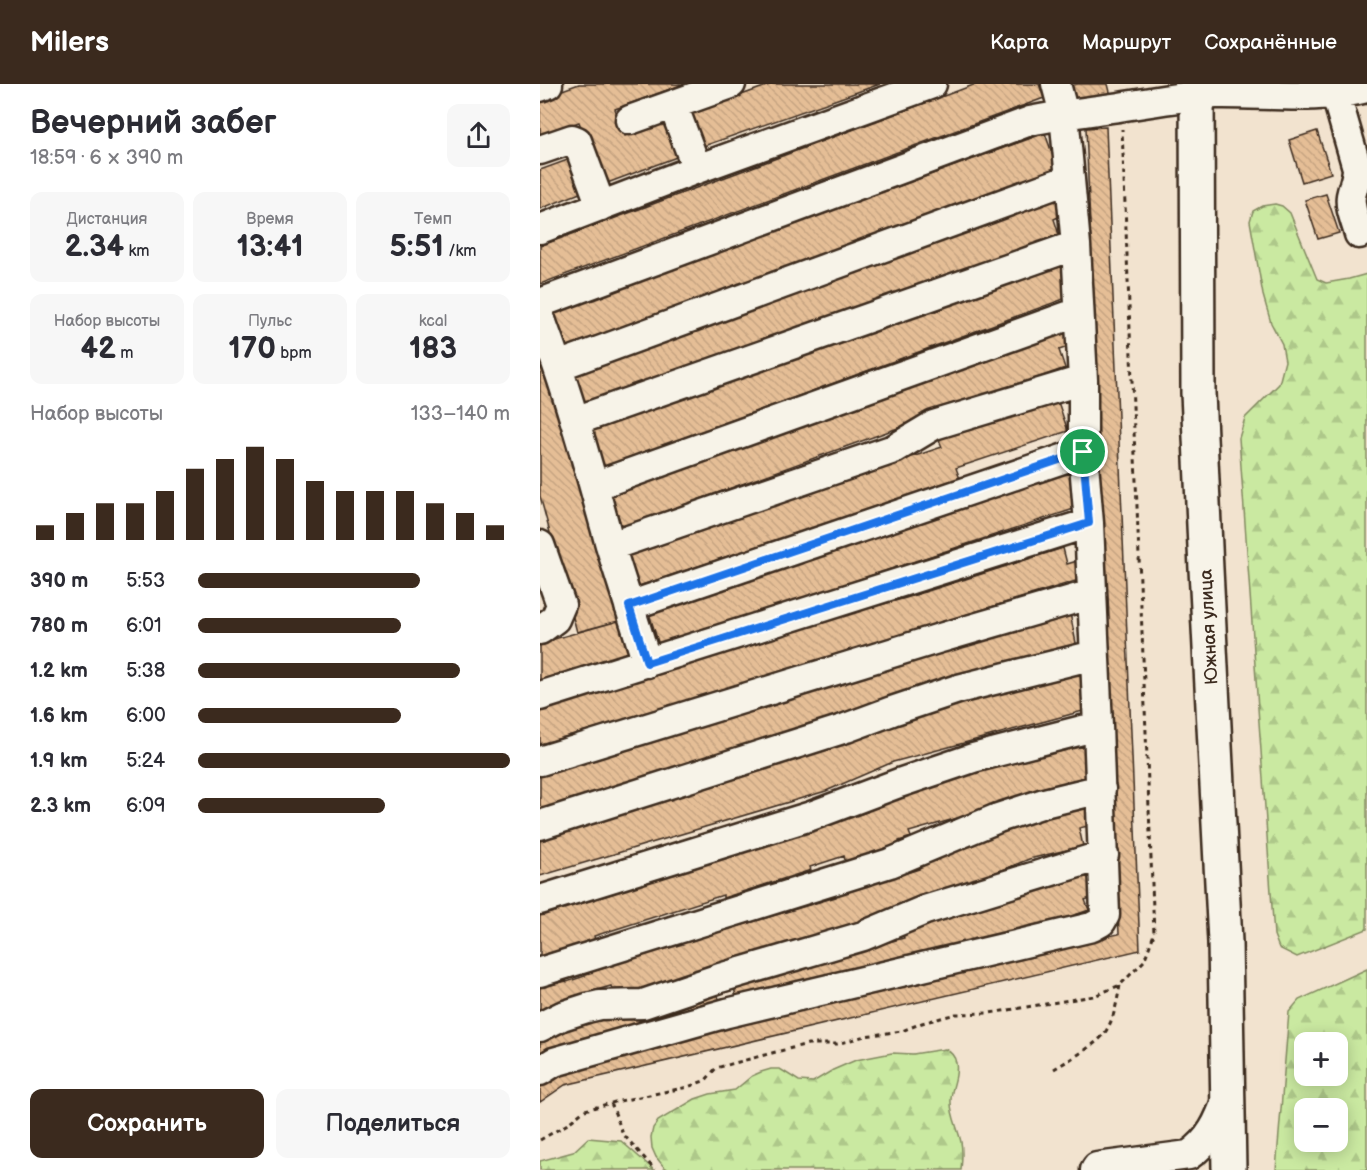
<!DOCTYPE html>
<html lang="ru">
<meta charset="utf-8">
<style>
:root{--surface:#fff;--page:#f7f7f7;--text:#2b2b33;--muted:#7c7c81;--accent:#3b2a1e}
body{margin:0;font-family:"Balsamiq Sans",sans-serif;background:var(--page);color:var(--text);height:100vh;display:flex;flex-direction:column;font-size:22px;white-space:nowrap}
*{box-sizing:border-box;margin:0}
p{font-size:20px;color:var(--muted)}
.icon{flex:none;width:33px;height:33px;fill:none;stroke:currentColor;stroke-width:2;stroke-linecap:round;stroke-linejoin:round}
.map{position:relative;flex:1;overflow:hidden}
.panel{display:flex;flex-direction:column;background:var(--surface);width:540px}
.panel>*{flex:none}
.fabs{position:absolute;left:754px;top:948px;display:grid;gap:12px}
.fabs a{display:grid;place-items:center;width:54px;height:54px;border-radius:12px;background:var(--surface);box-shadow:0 3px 15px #0003;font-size:30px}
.pin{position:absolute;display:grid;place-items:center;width:51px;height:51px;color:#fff;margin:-26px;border:3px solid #fff;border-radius:50%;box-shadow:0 2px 6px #0007}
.round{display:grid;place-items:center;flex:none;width:63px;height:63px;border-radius:12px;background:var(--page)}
.summary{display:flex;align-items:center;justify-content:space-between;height:102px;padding:0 30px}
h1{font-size:33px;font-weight:600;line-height:45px}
.figures{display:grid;grid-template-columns:repeat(3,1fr);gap:9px;height:102px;padding:6px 30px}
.figures div{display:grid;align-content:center;border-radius:12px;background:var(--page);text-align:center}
.figures b{font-size:30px;font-weight:600}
.figures small{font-size:16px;font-weight:400}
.figures p{font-size:16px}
.chart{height:168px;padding:12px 30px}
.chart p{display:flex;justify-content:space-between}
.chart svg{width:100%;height:108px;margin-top:6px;stroke:var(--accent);stroke-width:6}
.action{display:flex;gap:12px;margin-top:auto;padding:12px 30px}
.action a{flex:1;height:69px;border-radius:12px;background:var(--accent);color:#fff;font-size:24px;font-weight:600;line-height:69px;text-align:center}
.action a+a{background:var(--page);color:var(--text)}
ul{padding:0 30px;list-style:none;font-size:20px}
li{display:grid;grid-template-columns:96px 72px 1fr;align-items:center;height:45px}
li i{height:15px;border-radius:8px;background:var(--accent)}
header{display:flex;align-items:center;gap:36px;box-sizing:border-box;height:84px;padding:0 30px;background:var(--accent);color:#fff}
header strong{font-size:28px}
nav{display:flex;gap:33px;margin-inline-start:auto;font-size:21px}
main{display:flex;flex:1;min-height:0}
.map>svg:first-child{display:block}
.forest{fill:url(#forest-firs);stroke:#828a60;stroke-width:1.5;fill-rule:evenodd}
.building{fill:url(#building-back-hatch);stroke:#3b2a1e;stroke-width:1.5}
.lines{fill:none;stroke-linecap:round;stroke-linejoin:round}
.minor-casing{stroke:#3b2a1e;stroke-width:33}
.major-casing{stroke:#3b2a1e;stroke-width:38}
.path{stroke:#3b2a1e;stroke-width:3;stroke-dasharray:4.5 4.5;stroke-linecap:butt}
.minor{stroke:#f7f3e8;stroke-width:28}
.major{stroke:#f7f3e8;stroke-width:33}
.route-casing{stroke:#fff;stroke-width:12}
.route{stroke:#1a73e8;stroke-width:8}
.labels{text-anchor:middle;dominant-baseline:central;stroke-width:4.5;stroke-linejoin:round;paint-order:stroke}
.street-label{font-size:18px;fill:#3b2a1e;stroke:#f7f3e8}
</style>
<header>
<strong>Milers</strong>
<nav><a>Карта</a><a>Маршрут</a><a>Сохранённые</a></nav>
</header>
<main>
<section class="panel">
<div class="summary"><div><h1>Вечерний забег</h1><p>18:59 · 6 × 390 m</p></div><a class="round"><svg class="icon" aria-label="share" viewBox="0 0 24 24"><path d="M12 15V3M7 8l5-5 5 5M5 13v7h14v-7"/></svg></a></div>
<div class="figures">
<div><p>Дистанция</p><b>2.34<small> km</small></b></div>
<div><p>Время</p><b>13:41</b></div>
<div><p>Темп</p><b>5:51<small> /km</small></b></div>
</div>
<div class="figures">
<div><p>Набор высоты</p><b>42<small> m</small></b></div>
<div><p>Пульс</p><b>170<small> bpm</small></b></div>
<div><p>kcal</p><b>183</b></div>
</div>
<div class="chart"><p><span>Набор высоты</span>133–140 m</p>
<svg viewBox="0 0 160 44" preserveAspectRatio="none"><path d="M5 44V38M15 44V33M25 44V29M35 44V29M45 44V24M55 44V15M65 44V11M75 44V6M85 44V11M95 44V20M105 44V24M115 44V24M125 44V24M135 44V29M145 44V33M155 44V38"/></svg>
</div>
<ul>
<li><b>390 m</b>5:53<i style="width:71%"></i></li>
<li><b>780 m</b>6:01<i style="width:65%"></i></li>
<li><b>1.2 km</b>5:38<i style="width:84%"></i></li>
<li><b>1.6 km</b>6:00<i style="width:65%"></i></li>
<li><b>1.9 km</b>5:24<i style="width:100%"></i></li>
<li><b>2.3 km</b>6:09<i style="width:60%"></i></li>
</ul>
<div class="action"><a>Сохранить</a><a>Поделиться</a></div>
</section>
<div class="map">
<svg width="827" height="1086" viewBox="0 0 827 1086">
<defs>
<pattern id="forest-firs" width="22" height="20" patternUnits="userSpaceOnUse" patternTransform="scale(1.5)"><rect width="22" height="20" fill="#cae9a1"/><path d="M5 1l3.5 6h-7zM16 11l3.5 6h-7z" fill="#aec88a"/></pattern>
<pattern id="building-back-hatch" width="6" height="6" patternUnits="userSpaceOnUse" patternTransform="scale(1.5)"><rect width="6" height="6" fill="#e5be96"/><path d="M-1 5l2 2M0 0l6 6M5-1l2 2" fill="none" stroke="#c5a381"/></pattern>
</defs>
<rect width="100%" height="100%" fill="#f2e3cf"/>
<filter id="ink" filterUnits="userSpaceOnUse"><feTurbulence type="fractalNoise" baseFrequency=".0167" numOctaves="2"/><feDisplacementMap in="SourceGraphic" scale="12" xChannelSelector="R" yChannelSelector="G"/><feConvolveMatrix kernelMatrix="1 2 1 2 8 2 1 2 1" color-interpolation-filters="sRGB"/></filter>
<g filter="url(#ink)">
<path class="forest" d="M735,120L742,122L750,129L777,195L786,199L809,195L827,190V845L757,873L739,864L734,851L699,354L705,334L739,300L745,277L742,260L731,239L723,211L710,137L713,127L722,122Z
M827,885V1086H736L749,928L759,916ZM798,958V992H765V958ZM798,1024V1058H765V1024Z
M405,965C411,968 415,972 416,979C419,993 411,1003 411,1016C410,1030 418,1044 421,1058C423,1067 422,1076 421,1086H129L124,1083L116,1073L112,1064L111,1053L113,1044L118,1037L155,1015L170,1010L195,1006L212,992L221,988L231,985H240L259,997L273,998L293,986L316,976L352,969L373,970Z
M48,1054L81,1057L114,1086H0V1077L33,1068Z"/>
<path class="building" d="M39,0H144L75,25L85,52L130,36L142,71L62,101L39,38L0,52V14Z
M232,0H340L158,64L146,31Z
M436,0H499L504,14L0,200V162Z
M538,0H568L571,12L532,21L528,2Z
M566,43L600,866L25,1001L0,1018V996L187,934L579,850L546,44Z
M777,47L791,89L762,98L749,56Z
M505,49L517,84L24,264L11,229Z
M33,74L45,107L0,125V86Z
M786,110L799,149L778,155L765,116Z
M519,113L525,130L514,135L519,151L41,323L29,289Z
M522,175L532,212L64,383L50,347Z
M528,245L534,261L519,266L525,284L82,443L71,411Z
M0,264L82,536L37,548L0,412Z
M516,312L528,347L416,384L420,395L93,504L81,470L402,363L397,351Z
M532,387L543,422L119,561L108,526Z
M523,464L527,480L537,477L542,495L415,534L417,538L368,555L0,660V621L224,552L366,514Z
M530,529L537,564L0,730V685Z
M82,536L93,571L0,598V559Z
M541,587L543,627L353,678L286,707L0,792V756L265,670L393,623Z
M545,661L549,677L544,678L548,695L515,706L369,748L371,753L359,757L360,760L346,764V767L306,780L304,772L270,783L271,786L183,814V811L54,852L55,856L0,873V831L43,817V819L327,728L326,724L395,701L435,689L434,686L517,665L518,668Z
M548,721L553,741L539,744L543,762L489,775L386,818L75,916L71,902L31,913L33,918L0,931V902L3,901L4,903L26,897L27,898L45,892V889L65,884V882L296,813L295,810L376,786L379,785L376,779L480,738Z
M546,788L555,812L545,816L549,826L478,851L197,917L193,899L364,854L362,846L375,839L472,815Z
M177,908L182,926L70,952L69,947L56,952L0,976V953L49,931Z"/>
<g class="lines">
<g class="minor-casing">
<path id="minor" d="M791,0L796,11L817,84C817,94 813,102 811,112C809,124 816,138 819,150
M0,3L8,0
M133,21L157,85
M90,36L191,0
M0,66L32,55L37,57L61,122
M0,145L157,85L392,0
M0,219L490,37C517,31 544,28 572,24C607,19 641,12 676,10C726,9 778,17 827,4
M0,233C28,308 49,384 70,461C82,500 95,539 107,579
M18,282L530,95
M35,337L536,161
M54,402L539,228
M0,461L21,521L15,535L0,546
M71,462L354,365L394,341L543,296
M89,522L543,368
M0,612L549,439
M0,677L397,555L552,510
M0,741L306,644L352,627L418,605L554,571
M0,816L271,732L359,699L433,674L558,642
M0,888L350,779L458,734L504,719L561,705
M0,943L22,932L47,924L60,921L103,920L180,894L323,852L385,826L564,771
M0,987L14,978L187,929L552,843L561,838L565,831L558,642L549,439L543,368V296L536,161L524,30L516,0
M555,1086L557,1083L649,1071C670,1057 679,1037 687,1014"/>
</g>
<g class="major-casing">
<path id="major" d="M657,0L658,309L666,485L685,858L689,1086"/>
</g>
<path class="path" d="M514,985C527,977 555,962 564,950C574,936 577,918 580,901
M71,1019L83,1050L115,1086
M0,1056L26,1041L45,1026L75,1018L148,1003L166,996L176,984L232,969L268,960H297L325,952L362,947L382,939L416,930L450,929L554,912L580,901L604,877L614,850L582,45"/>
<use href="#minor" class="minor"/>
<use href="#major" class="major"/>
</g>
</g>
<g class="lines" filter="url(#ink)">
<g class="route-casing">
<path id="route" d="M543,368L549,439L107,579L89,522Z"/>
</g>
<use href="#route" class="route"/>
</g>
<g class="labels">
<g class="street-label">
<text transform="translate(669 543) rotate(-93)">Южная улица</text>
</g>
</g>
</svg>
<div class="fabs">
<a>+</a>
<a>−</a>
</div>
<div class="pin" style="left:543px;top:368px;background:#1e9e55"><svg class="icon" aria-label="arrive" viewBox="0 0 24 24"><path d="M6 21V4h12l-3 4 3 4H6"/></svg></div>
</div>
</main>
